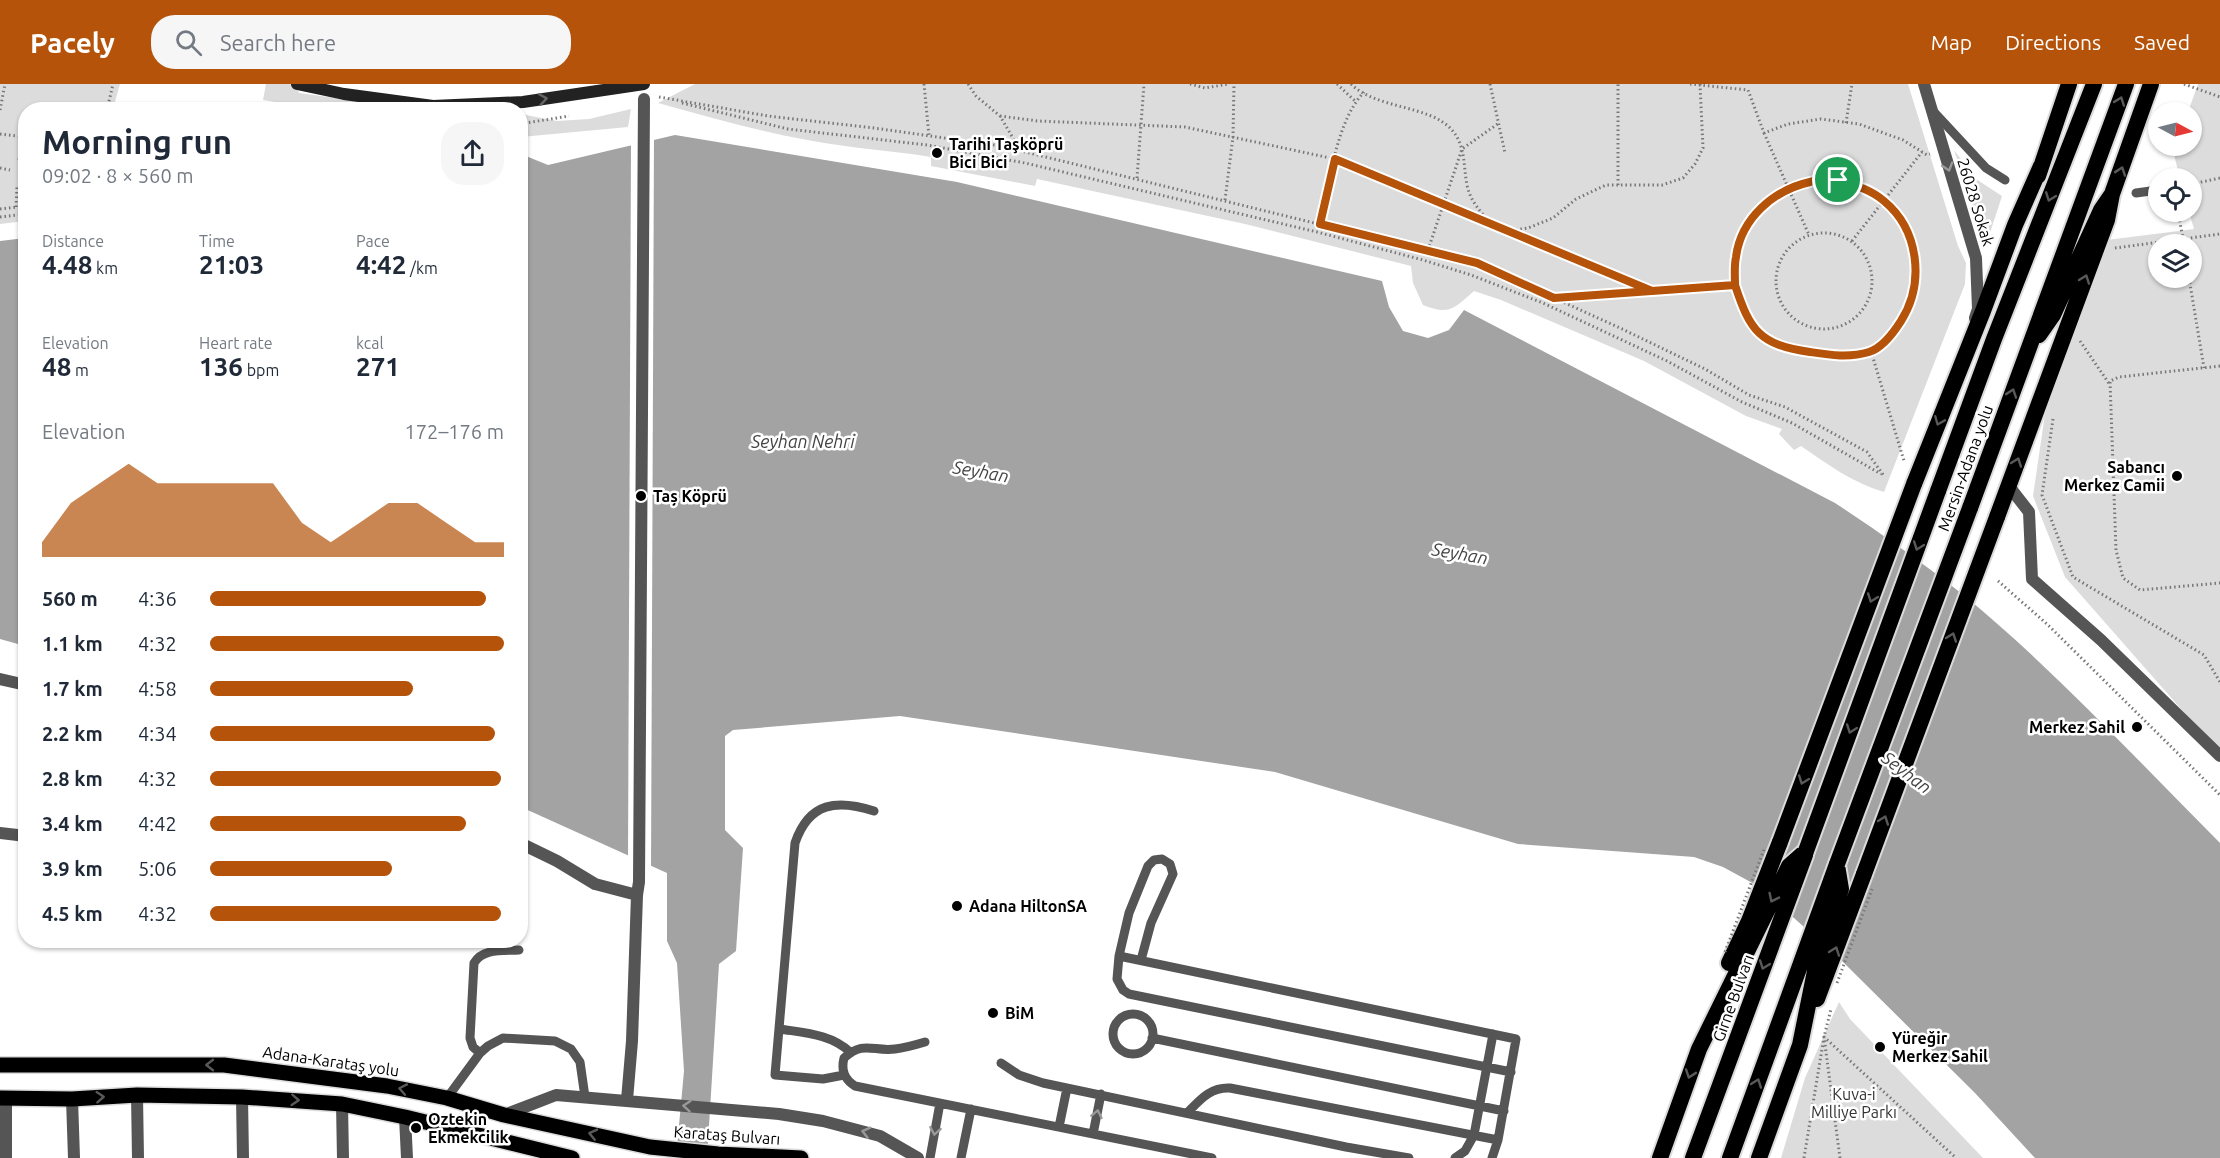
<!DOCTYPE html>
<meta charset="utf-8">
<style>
:root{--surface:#fff;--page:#f6f6f7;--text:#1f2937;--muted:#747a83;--accent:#b45309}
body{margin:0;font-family:Ubuntu,sans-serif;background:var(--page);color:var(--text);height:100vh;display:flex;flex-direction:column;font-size:22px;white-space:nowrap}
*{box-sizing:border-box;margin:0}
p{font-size:20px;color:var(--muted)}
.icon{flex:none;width:33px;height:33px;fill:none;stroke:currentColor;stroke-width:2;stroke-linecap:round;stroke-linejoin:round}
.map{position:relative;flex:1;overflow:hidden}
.side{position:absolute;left:18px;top:18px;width:510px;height:846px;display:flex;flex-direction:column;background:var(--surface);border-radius:24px;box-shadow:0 2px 4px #0004}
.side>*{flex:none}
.needle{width:39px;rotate:97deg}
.buttons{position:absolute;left:2148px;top:18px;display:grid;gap:12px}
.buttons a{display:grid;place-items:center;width:54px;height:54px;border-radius:50%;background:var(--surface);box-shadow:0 2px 4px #0004;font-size:30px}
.pin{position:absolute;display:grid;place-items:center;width:51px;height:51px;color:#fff;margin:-26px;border:3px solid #fff;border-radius:50%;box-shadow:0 2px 6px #0007}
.round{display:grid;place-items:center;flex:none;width:63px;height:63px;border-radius:24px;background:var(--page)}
.head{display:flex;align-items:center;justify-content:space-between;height:102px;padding:0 24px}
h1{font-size:33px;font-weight:700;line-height:45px}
.stats{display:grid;grid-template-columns:repeat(3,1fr);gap:9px;height:102px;padding:6px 24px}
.stats div{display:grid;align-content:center}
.stats b{font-size:26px;font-weight:700}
.stats small{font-size:16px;font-weight:400}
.stats p{font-size:16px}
.chart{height:168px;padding:12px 24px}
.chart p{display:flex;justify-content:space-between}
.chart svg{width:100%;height:108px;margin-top:6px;fill:var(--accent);opacity:.7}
ul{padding:0 24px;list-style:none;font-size:20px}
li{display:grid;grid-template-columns:96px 72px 1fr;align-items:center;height:45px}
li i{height:15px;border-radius:8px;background:var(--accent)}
header{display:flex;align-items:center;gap:36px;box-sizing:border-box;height:84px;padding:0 30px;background:var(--accent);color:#fff}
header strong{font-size:28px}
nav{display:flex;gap:33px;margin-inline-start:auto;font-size:21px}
.search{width:420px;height:54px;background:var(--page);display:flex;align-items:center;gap:15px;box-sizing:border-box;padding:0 21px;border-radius:24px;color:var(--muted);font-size:22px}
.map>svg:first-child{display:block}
.green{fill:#dcdcdc;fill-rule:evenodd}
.water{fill:#a3a3a3}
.pier{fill:#fff}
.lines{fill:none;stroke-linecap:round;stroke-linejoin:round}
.primary-casing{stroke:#dbdbdb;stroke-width:18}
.trunk-casing{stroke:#dbdbdb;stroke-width:20}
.path{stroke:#777;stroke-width:3;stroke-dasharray:1.5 3;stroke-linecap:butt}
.service{stroke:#555;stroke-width:9}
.pedestrian{stroke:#555;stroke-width:12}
.minor{stroke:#555;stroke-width:12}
.tertiary{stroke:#555;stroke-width:12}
.secondary{stroke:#222;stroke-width:12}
.primary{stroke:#000;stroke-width:15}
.trunk{stroke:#000;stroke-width:16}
.trunk-bridge-casing{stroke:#dbdbdb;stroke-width:20;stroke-linecap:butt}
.path-bridge{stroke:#777;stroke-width:3;stroke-dasharray:1.5 3;stroke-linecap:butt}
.trunk-bridge{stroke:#000;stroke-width:16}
.oneway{stroke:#646464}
.oneway2{stroke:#595959}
.oneway3{stroke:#999}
.route-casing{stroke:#fff;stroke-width:12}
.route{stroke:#b45309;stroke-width:8}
.poi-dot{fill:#000;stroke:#fff;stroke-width:2}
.labels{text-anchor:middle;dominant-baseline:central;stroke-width:5;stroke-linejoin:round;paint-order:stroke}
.poi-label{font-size:16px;font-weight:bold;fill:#000;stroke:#fff;text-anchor:start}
.street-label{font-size:16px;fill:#000;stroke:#fff}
.park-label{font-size:16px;fill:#333;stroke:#fff}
.water-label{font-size:18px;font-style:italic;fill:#444;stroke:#fff}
</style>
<header>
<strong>Pacely</strong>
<div class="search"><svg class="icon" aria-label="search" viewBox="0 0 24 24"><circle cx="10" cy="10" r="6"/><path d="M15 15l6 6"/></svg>Search here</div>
<nav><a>Map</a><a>Directions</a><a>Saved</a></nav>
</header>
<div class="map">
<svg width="2220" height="1074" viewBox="0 0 2220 1074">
<rect width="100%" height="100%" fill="#fff"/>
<path class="green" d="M0,0H120L113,25L26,26L25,137L0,140Z
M266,0H294L299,9L408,24L432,25H274L275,18L263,16Z
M695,0H1908L1958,162L1966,179L1965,200L1884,408C1853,399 1827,380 1801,362L1794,366L1779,350L1782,345L1746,332L1644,277L1501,216L1474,207C1454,224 1450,232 1423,221L1413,199L1411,182L1245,140L1037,95L1035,102L931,82V73C902,68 874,66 845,62C782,54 719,36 658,19Z
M2198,0H2220V665L2189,634L2065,493L2033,412L2046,323L2107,156L2194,145L2189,128H2192V94H2180L2173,67L2175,62H2192V28H2188ZM2158,160H2192V194H2158Z
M631,25L628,43L521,53V30L557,37L589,35Z
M1954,66L1976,95L2002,112L1986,161Z
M1839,918L1850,935L1983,1074H1781L1805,994Z"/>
<path class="water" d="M675,51L957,98L1382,197L1389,223L1403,247L1428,254L1449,246L1464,226L1835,419C1878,447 1920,477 1961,509C2054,585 2135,674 2220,759V1074H2035L1975,1009L1840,875L1758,802L1723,783L1694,773L1518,760L1275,688L900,632L733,646L725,652V746L743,764L736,867L719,880L707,1074H676L684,987L677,879L667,857V789L521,723V70L548,81Z
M25,154H26L25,562L0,555V157Z"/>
<path class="pier" d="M654,53L651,785L628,775L631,58Z"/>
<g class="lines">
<g class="primary-casing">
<path id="primary" d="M0,981H224L387,1002L447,1014L504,1031L650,1063L718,1070L801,1074
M0,1014L72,1015L137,1011L242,1013L342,1020L405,1033L572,1074"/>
</g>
<g class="trunk-casing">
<path id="trunk" d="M2038,92L2069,0
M2039,251L2053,231L2101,126L2112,110L2151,0
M1914,400L1983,227L2015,141L2041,82
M1938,407L1994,255L2094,0
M1970,424L2126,0
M1997,433L2107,136L2112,110
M1729,879L1749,837L1780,758
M1817,915L1864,790
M1660,1074L1699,965L1789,782L1806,767
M1693,1074L1805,771
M1730,1074L1837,780
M1759,1074L1800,961L1816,882L1841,805L1837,781"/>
</g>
<path class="path" d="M924,0L929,52
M968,0L976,12L1000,32L1020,66
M1190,0L1205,4L1229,0
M1337,0L1355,17
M1351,0C1376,25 1429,21 1451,45C1466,61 1463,81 1467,101C1470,117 1481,128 1491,140
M1490,0L1505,69
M1690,0L1748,6L1764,49L1788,40L1821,35L1859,40L1903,56L1927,71L1930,70
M2184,0L2220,13
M659,13L768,32L874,44L1001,62L1477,179L1620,244L1705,285L1749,311L1785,323L1867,368L1884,392
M682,19L788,45L927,61L1025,79L1317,148L1423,176L1471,191L1543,219L1667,277L1742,318L1792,339L1881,390
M0,26L5,0
M107,26L113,0
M1000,32L1038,37L1185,43L1335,75L1652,207
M1846,39L1852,0
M520,40L569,32
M1764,49L1809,151
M0,50L26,53
M19,76L22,53
M0,84L10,86
M1137,94L1144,0
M1838,96C1854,101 1870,105 1883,116C1918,144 1926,198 1902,235C1895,247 1884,261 1871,267C1853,275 1831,271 1812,268C1796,266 1775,264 1761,252C1756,248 1752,240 1748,234C1717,191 1743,124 1789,104C1804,97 1821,97 1838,96Z
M2192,100L2220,94
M1618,101V0
M1225,116L1233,53L1234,0
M16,123L17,103
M0,125L26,122
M2178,128L2184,160
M0,133L26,130
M1320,140C1330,100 1335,39 1364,8
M1507,147L1528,144L1553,134L1576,115L1606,101H1662L1683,94L1695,80L1703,64L1700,0
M1776 197a48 48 0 1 1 96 0a48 48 0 1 1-96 0Z
M1852,157L1922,68
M2115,164L2220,150
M1428,166L1462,65L1499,39
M2189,194L2204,284
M1554,215L1735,201
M2080,257L2110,301
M1871,267L1904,377
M2220,282L2119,293L2110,297L2116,466L2123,494L2140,506L2220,499
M2053,335L2042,411L2073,493L2204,571L2220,598
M1998,497L2047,540L2220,711
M1804,1074L1824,953L1831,925
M1840,1074L1824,953L1956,1074"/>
<path class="service" d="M1934,28L1986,84L2005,96
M2136,109L2158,106
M1119,872L1516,955L1498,1056L1492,1074
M1141,876L1151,839L1173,790L1170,780L1162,775L1154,776L1148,782L1129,829L1119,872L1117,895L1123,906L1129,910L1511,988
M1113 950a20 20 0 1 1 40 0a20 20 0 1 1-40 0Z
M780,945C805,949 831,950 850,968
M1152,954L1504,1027
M925,958C915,961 905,964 895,965C873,968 864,956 844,974C841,986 844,995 855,1002L1212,1074
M480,969L473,963L470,954L474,879C483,864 503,867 519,866
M1001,979L1019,991L1043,999L1346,1063L1409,1074
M844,991L823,995L775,991L795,759C809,718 837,715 874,727
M447,1014L480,969L488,962L503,954L555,957L571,965L580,978L585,1013
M1187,1029C1200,1016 1210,1003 1230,1004L1498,1056
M1059,1043L1067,1004
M1093,1050L1101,1010
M930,1074L940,1019
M961,1074L971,1025
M1455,1074L1465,1067L1474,1051L1493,950"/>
<path class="pedestrian" d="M637,811L639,798L644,15"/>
<path class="minor" d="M2008,401L2029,428L2032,495L2101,556L2220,672
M0,595L26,601
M0,749L26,752
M520,759L557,777L595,800L637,811L632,957L627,1016
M137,1011L138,1074
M242,1013L243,1074
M72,1015L74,1074
M342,1020L343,1074
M504,1031L556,1011L779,1030L823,1037L880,1052L918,1074
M405,1033L407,1074
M6,1074V1014"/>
<path class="tertiary" d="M1924,0L1976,174L1978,225L1975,234"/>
<path class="secondary" d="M297,0L344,10L433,22L523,18L644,0"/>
<use href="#primary" class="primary"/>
<use href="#trunk" class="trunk"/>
<g class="trunk-bridge-casing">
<path id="trunk-bridge" d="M1780,758L1914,400
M1806,767L1938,407
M1837,780L1970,424
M1864,790L1997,433"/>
</g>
<path class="path-bridge" d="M1725,868L1765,763
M1837,899L1872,805"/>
<use href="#trunk-bridge" class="trunk-bridge"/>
</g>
<defs><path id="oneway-chevron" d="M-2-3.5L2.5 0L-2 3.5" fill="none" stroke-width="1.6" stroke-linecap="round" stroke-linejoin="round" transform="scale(1.5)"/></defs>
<use class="oneway" href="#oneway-chevron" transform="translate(543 15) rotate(-9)"/>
<g class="oneway2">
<use href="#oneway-chevron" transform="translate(2120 17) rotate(-70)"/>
<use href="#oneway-chevron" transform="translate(2121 87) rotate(-71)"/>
<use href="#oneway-chevron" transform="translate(2050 113) rotate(111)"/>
<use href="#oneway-chevron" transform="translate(2085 195) rotate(-70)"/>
<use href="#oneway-chevron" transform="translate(2012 309) rotate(-71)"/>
<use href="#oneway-chevron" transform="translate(1939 337) rotate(112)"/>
<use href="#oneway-chevron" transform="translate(2017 378) rotate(-70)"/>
<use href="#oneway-chevron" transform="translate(1918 462) rotate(110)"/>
<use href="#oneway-chevron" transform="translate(1872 514) rotate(110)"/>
<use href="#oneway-chevron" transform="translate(1952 553) rotate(-70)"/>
<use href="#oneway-chevron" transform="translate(1851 645) rotate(110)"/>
<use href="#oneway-chevron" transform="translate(1803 696) rotate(110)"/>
<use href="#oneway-chevron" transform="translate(1884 736) rotate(-70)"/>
<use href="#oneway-chevron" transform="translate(1773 814) rotate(116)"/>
<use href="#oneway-chevron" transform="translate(1835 867) rotate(-70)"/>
<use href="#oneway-chevron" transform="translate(1764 881) rotate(110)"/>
<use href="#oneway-chevron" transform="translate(210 981) rotate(-180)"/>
<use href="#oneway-chevron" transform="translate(1690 990) rotate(109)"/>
<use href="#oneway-chevron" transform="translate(1757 999) rotate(-70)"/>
<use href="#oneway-chevron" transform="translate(403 1005) rotate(-169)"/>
<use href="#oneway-chevron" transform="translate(100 1013) rotate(-4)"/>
<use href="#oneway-chevron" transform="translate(295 1016) rotate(4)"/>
<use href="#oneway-chevron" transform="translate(593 1050) rotate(-167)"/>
</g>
<g class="oneway3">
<use href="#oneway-chevron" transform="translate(1948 83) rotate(73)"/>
<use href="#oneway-chevron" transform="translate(687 1022) rotate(-175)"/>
<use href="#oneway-chevron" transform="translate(1097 1030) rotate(-78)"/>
<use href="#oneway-chevron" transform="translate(935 1047) rotate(100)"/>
<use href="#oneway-chevron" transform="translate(866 1048) rotate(-165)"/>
</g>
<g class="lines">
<g class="route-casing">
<path id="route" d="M1838,96C1829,97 1819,95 1810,98C1774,106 1741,134 1736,173C1734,182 1735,192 1735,201L1554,214L1477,179L1320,140L1335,75L1652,207L1735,201C1750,247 1760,261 1810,268C1830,271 1849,274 1869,268C1882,264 1894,248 1901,237C1925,199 1919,146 1884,117C1870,105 1854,101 1838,96"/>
</g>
<use href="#route" class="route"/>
</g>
<g class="poi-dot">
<circle cx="937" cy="69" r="6"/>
<circle cx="2177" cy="392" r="6"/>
<circle cx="641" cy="412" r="6"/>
<circle cx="2137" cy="643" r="6"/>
<circle cx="957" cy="822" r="6"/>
<circle cx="993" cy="929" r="6"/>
<circle cx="1880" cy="963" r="6"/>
<circle cx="416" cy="1044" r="6"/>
</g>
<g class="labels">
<g class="poi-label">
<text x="949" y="60">Tarihi Taşköprü<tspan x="949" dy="18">Bici Bici</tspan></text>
<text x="2165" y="383" text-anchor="end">Sabancı<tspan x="2165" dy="18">Merkez Camii</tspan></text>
<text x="653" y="412">Taș Köprü</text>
<text x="2125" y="643" text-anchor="end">Merkez Sahil</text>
<text x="969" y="822">Adana HiltonSA</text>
<text x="1005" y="929">BiM</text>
<text x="1892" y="954">Yüreğir<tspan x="1892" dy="18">Merkez Sahil</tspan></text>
<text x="428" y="1035">Oztekin<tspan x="428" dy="18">Ekmekcilik</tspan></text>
</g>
<g class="street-label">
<text transform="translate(1976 118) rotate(73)">26028 Sokak</text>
<text transform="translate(1965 384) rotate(-70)">Mersin-Adana yolu</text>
<text transform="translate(1733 914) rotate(-70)">Girne Bulvarı</text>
<text transform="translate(331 977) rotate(8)">Adana-Karataş yolu</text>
<text transform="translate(727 1051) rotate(4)">Karataş Bulvarı</text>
</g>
<g class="park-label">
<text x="1854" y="1010">Kuva-i<tspan x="1854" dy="18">Milliye Parkı</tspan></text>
</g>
<g class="water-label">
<text x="803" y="357">Seyhan Nehri</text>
<text transform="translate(981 387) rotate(10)">Seyhan</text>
<text transform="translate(1460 469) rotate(10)">Seyhan</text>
<text transform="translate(1907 688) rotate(37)">Seyhan</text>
</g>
</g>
</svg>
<div class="buttons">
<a><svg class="needle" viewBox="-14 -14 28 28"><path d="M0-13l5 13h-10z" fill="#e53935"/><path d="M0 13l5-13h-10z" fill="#747a83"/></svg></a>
<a><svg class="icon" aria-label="locate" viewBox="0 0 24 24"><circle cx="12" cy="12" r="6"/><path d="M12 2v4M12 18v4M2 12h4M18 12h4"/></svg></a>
<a><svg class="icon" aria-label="layers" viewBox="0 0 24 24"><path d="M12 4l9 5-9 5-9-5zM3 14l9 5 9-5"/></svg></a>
</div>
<div class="pin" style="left:1838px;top:96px;background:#1e9e55"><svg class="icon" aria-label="arrive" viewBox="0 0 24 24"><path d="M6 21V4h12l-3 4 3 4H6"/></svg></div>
<section class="side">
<div class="head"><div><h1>Morning run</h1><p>09:02 · 8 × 560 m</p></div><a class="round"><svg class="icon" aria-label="share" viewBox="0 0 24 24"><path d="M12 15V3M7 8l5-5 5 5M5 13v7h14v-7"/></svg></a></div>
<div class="stats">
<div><p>Distance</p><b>4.48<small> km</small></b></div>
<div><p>Time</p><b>21:03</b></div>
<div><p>Pace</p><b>4:42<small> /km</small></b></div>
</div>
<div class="stats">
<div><p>Elevation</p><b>48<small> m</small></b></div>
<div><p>Heart rate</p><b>136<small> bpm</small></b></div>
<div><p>kcal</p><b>271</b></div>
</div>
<div class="chart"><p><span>Elevation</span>172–176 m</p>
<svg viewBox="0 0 160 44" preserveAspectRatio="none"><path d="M0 44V38L10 22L20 14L30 6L40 14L50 14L60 14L70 14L80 14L90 30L100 38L110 30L120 22L130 22L140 30L150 38L160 38V44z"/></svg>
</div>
<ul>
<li><b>560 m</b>4:36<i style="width:94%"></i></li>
<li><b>1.1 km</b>4:32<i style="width:100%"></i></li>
<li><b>1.7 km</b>4:58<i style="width:69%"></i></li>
<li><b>2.2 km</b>4:34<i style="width:97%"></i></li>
<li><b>2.8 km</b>4:32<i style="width:99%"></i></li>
<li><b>3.4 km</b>4:42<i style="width:87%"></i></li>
<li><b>3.9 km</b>5:06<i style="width:62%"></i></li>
<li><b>4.5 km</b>4:32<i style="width:99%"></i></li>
</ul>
</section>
</div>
